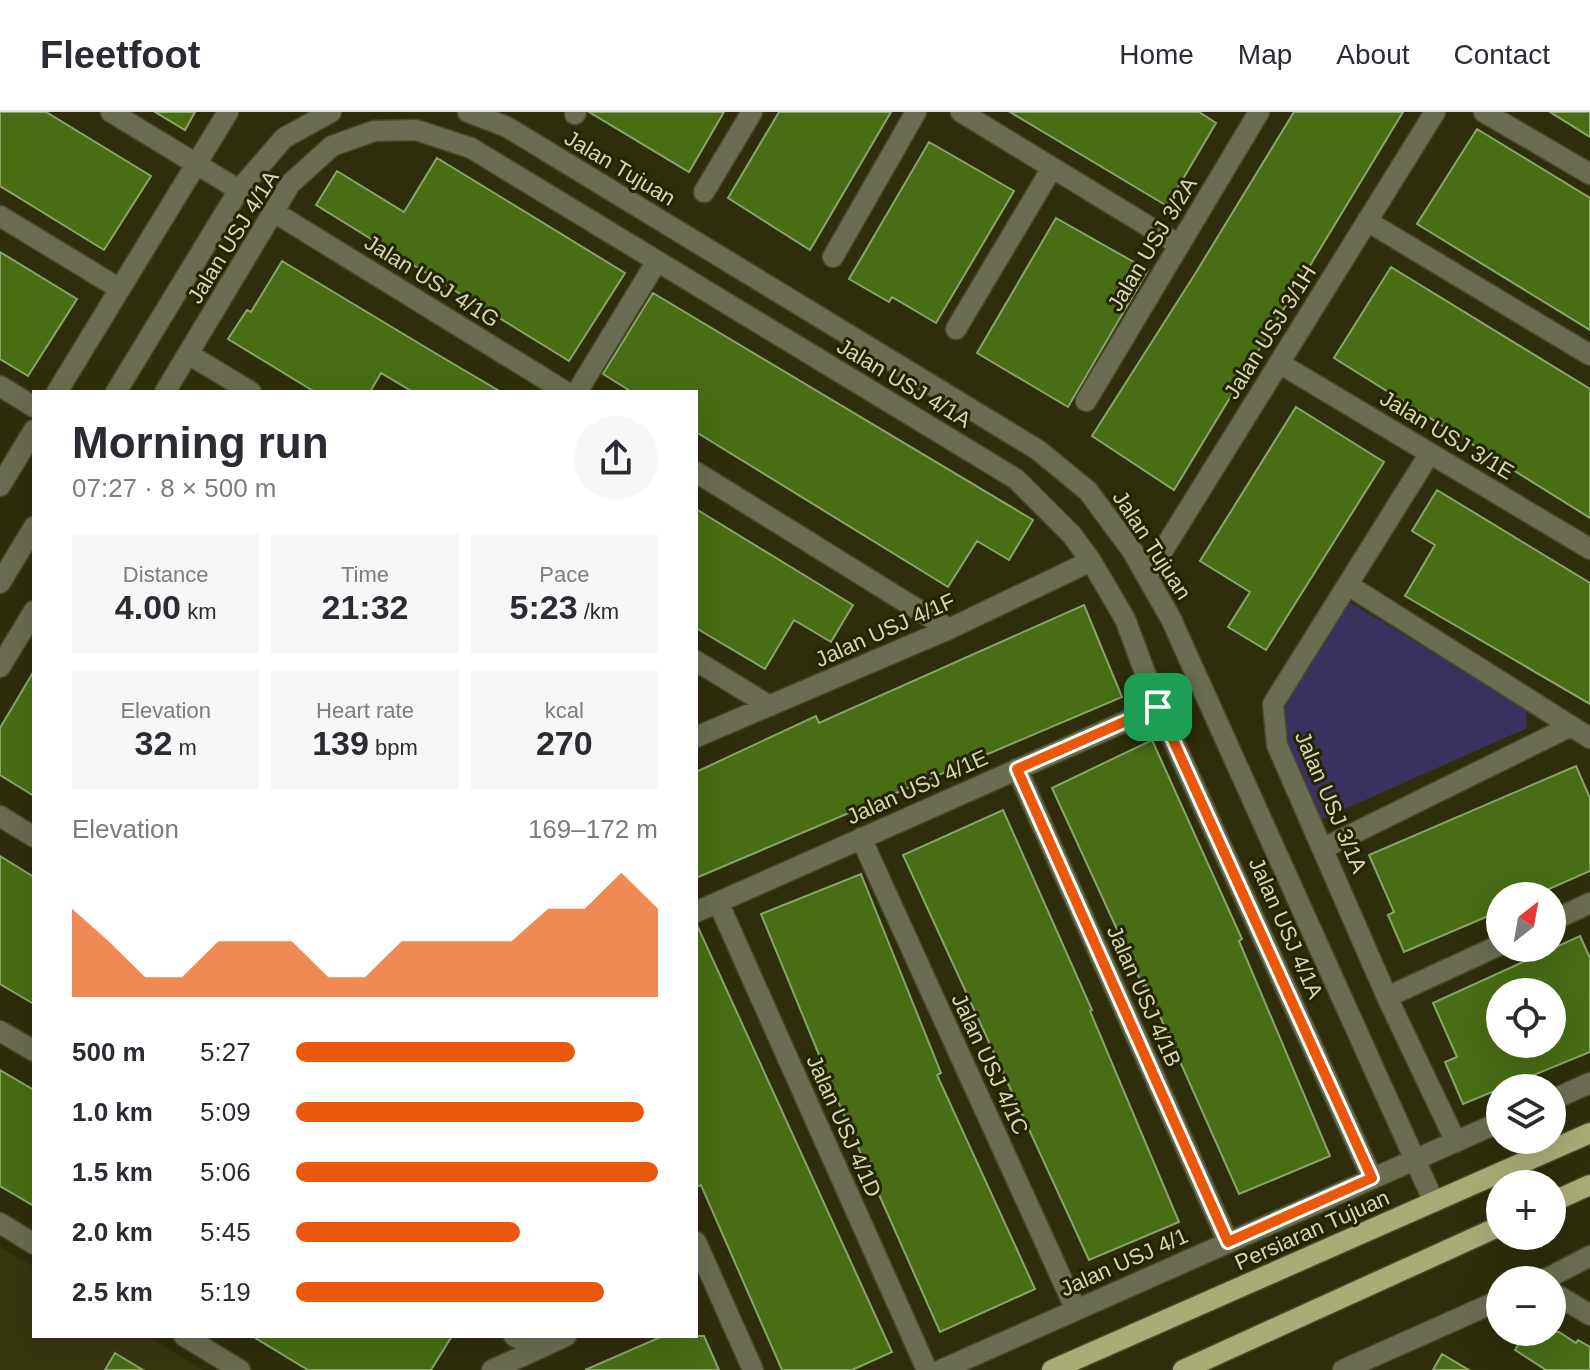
<!DOCTYPE html>
<meta charset="utf-8">
<style>
:root{--surface:#fff;--page:#f7f7f7;--text:#2b2b33;--muted:#7c7c81;--line:#e1e1e2;--accent:#ea580c}
body{margin:0;font-family:Helvetica,sans-serif;background:var(--page);color:var(--text);height:100vh;display:flex;flex-direction:column;font-size:30px;white-space:nowrap}
*{box-sizing:border-box;margin:0}
p{font-size:26px;color:var(--muted)}
.icon{flex:none;width:44px;height:44px;fill:none;stroke:currentColor;stroke-width:2;stroke-linecap:round;stroke-linejoin:round}
.map{position:relative;flex:1;overflow:hidden}
.details{position:absolute;left:32px;top:278px;width:666px;height:948px;display:flex;flex-direction:column;background:var(--surface);border-radius:0px;box-shadow:0 8px 32px #0002}
.details>*{flex:none}
.needle{width:52px;rotate:31deg}
.tools{position:absolute;left:1486px;top:770px;display:grid;gap:16px}
.tools a{display:grid;place-items:center;width:80px;height:80px;border-radius:50%;background:var(--surface);box-shadow:0 8px 32px #0002;font-size:40px}
.pin{position:absolute;display:grid;place-items:center;width:68px;height:68px;color:#fff;margin:-34px;border-radius:16px;box-shadow:0 4px 12px #0006}
.round{display:grid;place-items:center;flex:none;width:84px;height:84px;border-radius:42px;background:var(--page)}
.head{display:flex;align-items:center;justify-content:space-between;height:136px;padding:0 40px}
h1{font-size:44px;font-weight:800;line-height:60px}
.figures{display:grid;grid-template-columns:repeat(3,1fr);gap:12px;height:136px;padding:8px 40px}
.figures div{display:grid;align-content:center;border-radius:0px;background:var(--page);text-align:center}
.figures b{font-size:34px;font-weight:800}
.figures small{font-size:22px;font-weight:400}
.figures p{font-size:22px}
.chart{height:224px;padding:16px 40px}
.chart p{display:flex;justify-content:space-between}
.chart svg{width:100%;height:144px;margin-top:8px;fill:var(--accent);opacity:.7}
ul{padding:0 40px;list-style:none;font-size:26px}
li{display:grid;grid-template-columns:128px 96px 1fr;align-items:center;height:60px}
li i{height:20px;border-radius:10px;background:var(--accent)}
header{display:flex;align-items:center;gap:48px;box-sizing:border-box;height:112px;padding:0 40px;background:var(--surface);border-bottom:2px solid var(--line)}
header strong{font-size:38px}
nav{display:flex;gap:44px;margin-inline-start:auto;font-size:28px}
.map>svg:first-child{display:block}
.built{fill:#36370f}
.green{fill:#3a325e}
.building{fill:#486d14;stroke:#88a56b;stroke-width:2;fill-rule:evenodd}
.lines{fill:none;stroke-linecap:round;stroke-linejoin:round}
.minor-casing{stroke:#494927;stroke-width:23}
.major-casing{stroke:#494927;stroke-width:23}
.minor{stroke:#6b6d52;stroke-width:20}
.major{stroke:#aaac75;stroke-width:20}
.route-casing{stroke:#fff;stroke-width:16}
.route{stroke:#ea580c;stroke-width:10}
.labels{text-anchor:middle;dominant-baseline:central;stroke-width:6;stroke-linejoin:round;paint-order:stroke}
.street-label{font-size:22px;fill:#d5d7b6;stroke:#242402}
</style>
<header>
<strong>Fleetfoot</strong>
<nav><a>Home</a><a>Map</a><a>About</a><a>Contact</a></nav>
</header>
<div class="map">
<svg width="1590" height="1258" viewBox="0 0 1590 1258">
<rect width="100%" height="100%" fill="#2e2e0c"/>
<path class="built" d="M0,1135L34,1155V1224H147L203,1258H0Z"/>
<path class="green" d="M1348,489L1526,596L1527,616L1320,708L1286,633L1282,593Z"/>
<path class="building" d="M0,0H46L151,64L104,138L0,74Z
M155,0H195L185,18Z
M589,0H724L689,60Z
M779,0H891L810,138L728,86Z
M1010,0H1199L1216,11L1167,94Z
M1294,0H1403L1174,378L1092,324L1195,162Z
M1550,0H1590V25Z
M1477,17L1590,86V218L1417,112Z
M929,30L1014,79L936,211L892,185L889,190L849,167Z
M437,46L625,161L569,249L316,93L337,59L404,100Z
M1056,106L1148,158L1068,295L977,241Z
M0,140L77,187L28,264L0,247Z
M282,149L435,241L501,280H413L381,261L370,280H315L228,227L247,198L251,200Z
M1391,155L1590,277V406L1334,246Z
M653,181L1033,408L1009,448L977,429L948,475L696,320V280H632L603,262Z
M1296,295L1384,350L1266,538L1228,515L1250,480L1200,449Z
M1437,378L1590,471V592L1405,484L1435,433L1412,419Z
M696,397L853,493L831,530L794,508L765,557L696,516Z
M1084,493L1122,585L696,766V660L816,604L819,611Z
M34,559V684L0,663V616Z
M1152,628L1242,827L1239,829L1330,1044L1239,1082L1146,873L1143,874L1052,676Z
M1576,654L1590,686V759L1533,784H1500V799L1404,840L1388,803L1394,800L1369,743Z
M1003,698L1092,898L1090,899L1179,1110L1089,1148L903,743Z
M0,744L34,765V892L0,872Z
M861,762L941,961L937,963L1035,1177L940,1220L845,1006L761,802Z
M697,813L892,1240L852,1258H782L701,1073L696,1075Z
M1580,824L1590,846V940L1463,992L1445,950L1457,945L1433,891ZM1500,880H1552V932H1500Z
M0,958L34,978V1094L0,1074Z
M1527,1220H1559L1576,1231L1578,1228L1590,1235V1258H1546L1515,1238Z
M252,1224H452L431,1258H308Z
M663,1224H704L719,1258H585Z
M115,1241L143,1258H105Z
M1442,1242L1469,1258H1433Z"/>
<g class="lines">
<g class="minor-casing">
<path id="minor" d="M111,0L239,78
M468,0L507,15L1038,338L1088,379L1133,440L1171,507L1434,1090
M961,0L1179,133
M1484,0L1590,62
M575,2L576,0
M704,80L752,0
M274,100L566,280
M0,104L120,177
M1367,109L1590,243
M833,145L916,0
M956,217L1052,56
M188,242L251,280
M1279,251L1590,437
M0,274L34,295
M57,280L228,0
M116,280L239,78L284,26L331,0
M165,280L290,72L332,34L374,19L416,18L471,36L1016,367L1072,423L1091,449L1125,507L1158,595L1372,1066
M577,280L657,149
M1086,289L1259,0
M1430,341L1273,592L1277,633L1387,885L1456,1030
M696,360L949,517
M0,374L34,318
M1147,464L1435,0
M0,471L34,415
M1348,473L1590,626
M696,549L770,594
M0,555L34,499
M696,625L949,517L1091,449
M1017,657L1228,1130
M0,704L34,725
M861,726L1076,1198
M1324,736L1571,614
M718,790L927,1258
M696,800L1158,595
M1552,809L1590,791
M1387,885L1500,833
M0,919L34,939
M1552,988L1590,971
M0,1111L34,1132
M696,1130L753,1258
M1544,1168L1590,1144
M1552,1180L1590,1203
M184,1224L240,1258
M514,1224L536,1237
M492,1258L566,1224
M941,1258L1500,1010
M1343,1258L1500,1188"/>
</g>
<g class="major-casing">
<path id="major" d="M1552,1090L1590,1073
M1052,1258L1590,1021
M1183,1258L1500,1114"/>
</g>
<use href="#minor" class="minor"/>
<use href="#major" class="major"/>
</g>
<g class="lines">
<g class="route-casing">
<path id="route" d="M1158,595L1372,1066L1228,1130L1017,657Z"/>
</g>
<use href="#route" class="route"/>
</g>
<g class="labels">
<g class="street-label">
<text transform="translate(620 56) rotate(31)">Jalan Tujuan</text>
<text transform="translate(233 125) rotate(-58)">Jalan USJ 4/1A</text>
<text transform="translate(1152 132) rotate(-59)">Jalan USJ 3/2A</text>
<text transform="translate(432 169) rotate(32)">Jalan USJ 4/1G</text>
<text transform="translate(1270 220) rotate(-58)">Jalan USJ 3/1H</text>
<text transform="translate(904 271) rotate(31)">Jalan USJ 4/1A</text>
<text transform="translate(1447 323) rotate(31)">Jalan USJ 3/1E</text>
<text transform="translate(1152 433) rotate(57)">Jalan Tujuan</text>
<text transform="translate(885 518) rotate(-24)">Jalan USJ 4/1F</text>
<text transform="translate(917 675) rotate(-24)">Jalan USJ 4/1E</text>
<text transform="translate(1331 690) rotate(67)">Jalan USJ 3/1A</text>
<text transform="translate(1286 816) rotate(66)">Jalan USJ 4/1A</text>
<text transform="translate(1144 884) rotate(66)">Jalan USJ 4/1B</text>
<text transform="translate(990 952) rotate(65)">Jalan USJ 4/1C</text>
<text transform="translate(844 1014) rotate(66)">Jalan USJ 4/1D</text>
<text transform="translate(1312 1118) rotate(-24)">Persiaran Tujuan</text>
<text transform="translate(1124 1150) rotate(-24)">Jalan USJ 4/1</text>
</g>
</g>
</svg>
<div class="tools">
<a><svg class="needle" viewBox="-14 -14 28 28"><path d="M0-13l5 13h-10z" fill="#e53935"/><path d="M0 13l5-13h-10z" fill="#7c7c81"/></svg></a>
<a><svg class="icon" aria-label="locate" viewBox="0 0 24 24"><circle cx="12" cy="12" r="6"/><path d="M12 2v4M12 18v4M2 12h4M18 12h4"/></svg></a>
<a><svg class="icon" aria-label="layers" viewBox="0 0 24 24"><path d="M12 4l9 5-9 5-9-5zM3 14l9 5 9-5"/></svg></a>
<a>+</a>
<a>−</a>
</div>
<div class="pin" style="left:1158px;top:595px;background:#1e9e55"><svg class="icon" aria-label="arrive" viewBox="0 0 24 24"><path d="M6 21V4h12l-3 4 3 4H6"/></svg></div>
<section class="details">
<div class="head"><div><h1>Morning run</h1><p>07:27 · 8 × 500 m</p></div><a class="round"><svg class="icon" aria-label="share" viewBox="0 0 24 24"><path d="M12 15V3M7 8l5-5 5 5M5 13v7h14v-7"/></svg></a></div>
<div class="figures">
<div><p>Distance</p><b>4.00<small> km</small></b></div>
<div><p>Time</p><b>21:32</b></div>
<div><p>Pace</p><b>5:23<small> /km</small></b></div>
</div>
<div class="figures">
<div><p>Elevation</p><b>32<small> m</small></b></div>
<div><p>Heart rate</p><b>139<small> bpm</small></b></div>
<div><p>kcal</p><b>270</b></div>
</div>
<div class="chart"><p><span>Elevation</span>169–172 m</p>
<svg viewBox="0 0 160 44" preserveAspectRatio="none"><path d="M0 44V17L10 27L20 38L30 38L40 27L50 27L60 27L70 38L80 38L90 27L100 27L110 27L120 27L130 17L140 17L150 6L160 17V44z"/></svg>
</div>
<ul>
<li><b>500 m</b>5:27<i style="width:77%"></i></li>
<li><b>1.0 km</b>5:09<i style="width:96%"></i></li>
<li><b>1.5 km</b>5:06<i style="width:100%"></i></li>
<li><b>2.0 km</b>5:45<i style="width:62%"></i></li>
<li><b>2.5 km</b>5:19<i style="width:85%"></i></li>
</ul>
</section>
</div>
